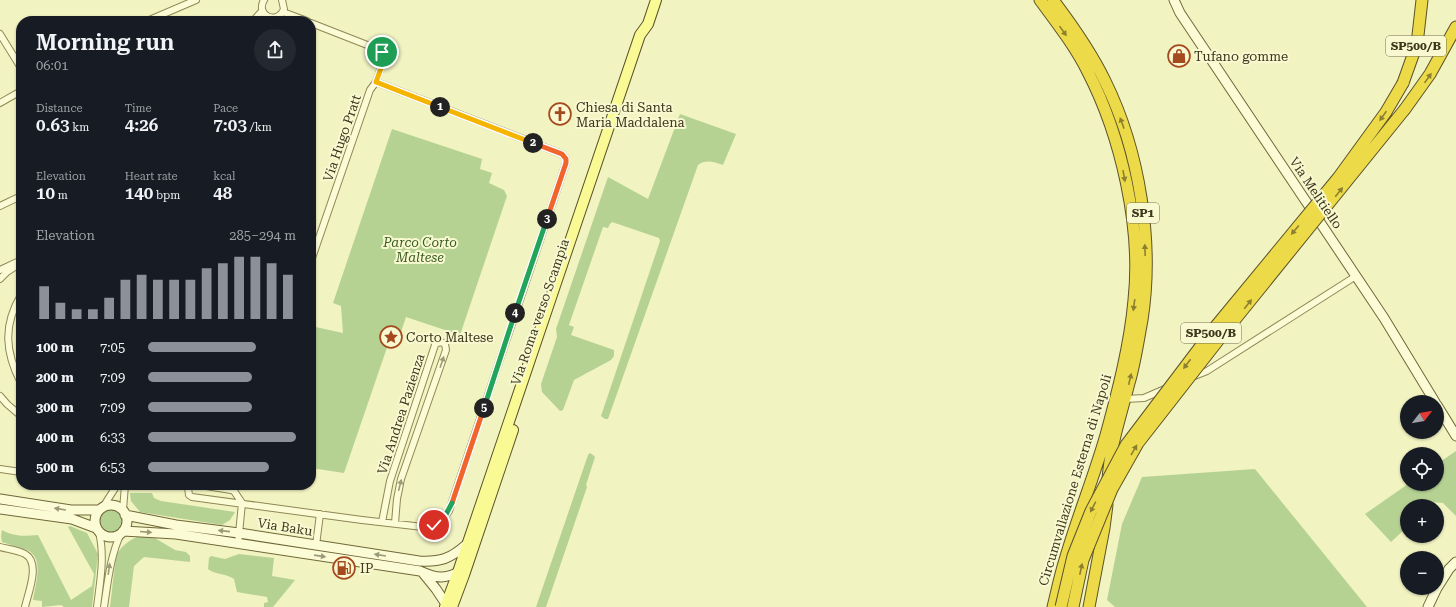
<!DOCTYPE html>
<meta charset="utf-8">
<style>
:root{--surface:#171b24;--page:#242831;--text:#f1f3f6;--muted:#9ea1a6;--accent:#8c9099}
body{margin:0;font-family:"Roboto Serif",serif;background:var(--page);color:var(--text);height:100vh;display:flex;flex-direction:column;font-size:15px;white-space:nowrap}
*{box-sizing:border-box;margin:0}
p{font-size:13px;color:var(--muted)}
.icon{flex:none;width:22px;height:22px;fill:none;stroke:currentColor;stroke-width:2;stroke-linecap:round;stroke-linejoin:round}
.map{position:relative;flex:1;overflow:hidden}
.sheet{position:absolute;left:16px;top:16px;width:300px;height:474px;display:flex;flex-direction:column;background:var(--surface);border-radius:16px;box-shadow:0 1px 3px #0004}
.sheet>*{flex:none}
.needle{width:26px;rotate:59deg}
.buttons{position:absolute;left:1400px;top:395px;display:grid;gap:8px}
.buttons a{display:grid;place-items:center;width:44px;height:44px;border-radius:50%;background:var(--surface);box-shadow:0 1px 3px #0004;font-size:20px}
.pin{position:absolute;display:grid;place-items:center;width:34px;height:34px;color:#fff;margin:-17px;border:2px solid #fff;border-radius:50%;box-shadow:0 1px 4px #0007}
.km{position:absolute;width:20px;height:20px;margin:-10px;border-radius:50%;background:#222;color:#fff;font-size:11px;line-height:20px;text-align:center}
.round{display:grid;place-items:center;flex:none;width:42px;height:42px;border-radius:21px;background:var(--page)}
.summary{display:flex;align-items:center;justify-content:space-between;height:68px;padding:0 20px}
h1{font-size:22px;font-weight:600;line-height:30px}
.stats{display:grid;grid-template-columns:repeat(3,1fr);gap:6px;height:68px;padding:4px 20px}
.stats div{display:grid;align-content:center}
.stats b{font-size:17px;font-weight:600}
.stats small{font-size:11px;font-weight:400}
.stats p{font-size:11px}
.chart{height:112px;padding:8px 20px}
.chart p{display:flex;justify-content:space-between}
.chart svg{width:100%;height:72px;margin-top:4px;stroke:var(--accent);stroke-width:6}
ul{padding:0 20px;list-style:none;font-size:13px}
li{display:grid;grid-template-columns:64px 48px 1fr;align-items:center;height:30px}
li i{height:10px;border-radius:5px;background:var(--accent)}
.map>svg:first-child{display:block}
.green{fill:#b6d293}
.lines{fill:none;stroke-linecap:round;stroke-linejoin:round}
.street-casing{stroke:#8f8756;stroke-width:8}
.secondary-casing{stroke:#716739;stroke-width:11}
.primary-casing{stroke:#5c522b;stroke-width:12}
.highway-casing{stroke:#5c522b;stroke-width:13}
.street{stroke:#fbfcd5;stroke-width:6}
.secondary{stroke:#fbfcd5;stroke-width:9}
.primary{stroke:#f9fa94;stroke-width:10}
.highway{stroke:#ecda48;stroke-width:11}
.highway-bridge-casing{stroke:#5c522b;stroke-width:13;stroke-linecap:butt}
.highway-bridge{stroke:#ecda48;stroke-width:11}
.oneway{fill:#8c8030}
.oneway2{fill:#9c9a78}
.split-1-casing{stroke:#fff;stroke-width:8}
.split-2-casing{stroke:#fff;stroke-width:8}
.split-3-casing{stroke:#fff;stroke-width:8}
.split-4-casing{stroke:#fff;stroke-width:8}
.split-5-casing{stroke:#fff;stroke-width:8}
.split-6-casing{stroke:#fff;stroke-width:8}
.split-7-casing{stroke:#fff;stroke-width:8}
.split-1{stroke:#f5b400;stroke-width:5}
.split-2{stroke:#f5b400;stroke-width:5}
.split-3{stroke:#f0652b;stroke-width:5}
.split-4{stroke:#22a559;stroke-width:5}
.split-5{stroke:#22a559;stroke-width:5}
.split-6{stroke:#f0652b;stroke-width:5}
.split-7{stroke:#22a559;stroke-width:5}
.labels{text-anchor:middle;dominant-baseline:central;stroke-width:4;stroke-linejoin:round;paint-order:stroke}
.shield{fill:#f8f9d1;stroke:#757152;stroke-width:1}
.shield-label{font-size:12px;font-weight:bold;fill:#3d371c}
.poi-label{font-size:13px;fill:#3d371c;stroke:#f8f9d1;text-anchor:start}
.street-label{font-size:13px;fill:#3d371c;stroke:#f8f9d1}
.park-label{font-size:13px;font-style:italic;fill:#395c20;stroke:#f8f9d1}
</style>
<div class="map">
<svg width="1456" height="607" viewBox="0 0 1456 607">
<rect width="100%" height="100%" fill="#f1f3c1"/>
<path class="green" d="M680,114L736,134L723,165C714,162 706,159 698,165L608,419H605L601,416L660,241L659,238L612,222L610,224L608,228L603,227L569,325L574,327L571,335L614,350V356L611,360L574,380L563,410L560,411L542,392L541,384L557,337L556,329L608,177L648,199Z
M392,129L482,159L480,169L492,173L489,183L504,190L507,196L460,335L406,317L401,332L393,330L344,473L311,468V326L343,333L341,306L333,303Z
M1456,451V516L1443,503L1433,502L1429,506H1407V527L1391,542L1365,514L1408,484H1437V464Z
M590,453L593,455L595,457L586,485L587,487L546,607H536L588,455Z
M1255,469L1367,607H1115L1107,600L1122,524L1142,477Z
M130,493H152L154,498L161,501L235,512L230,520L222,525L140,512L131,501Z
M99 521a12 12 0 1 1 24 0a12 12 0 1 1-24 0Z
M70,526L87,533L98,554L92,607H64L61,605L42,607V601L33,600C35,585 45,558 27,550C18,547 10,545 2,542L1,536L2,530C14,537 25,536 38,535L71,600L92,586L94,574L68,527Z
M140,536L153,537L175,550L186,552L190,556V562L144,557L134,566L129,607H110C112,595 114,562 118,553C122,545 131,539 140,536Z
M239,554L274,558L272,576L295,580L273,607H264V603L268,602L267,597L237,592L234,579C225,573 216,575 208,569L209,558L211,556L225,559Z"/>
<g class="lines">
<g class="street-casing">
<path id="street" d="M264,0C255,15 277,26 284,9L282,0
M283,12L307,21
M147,21L196,0
M253,21L262,11
M311,23L380,50L385,56L376,82L370,90L311,261
M0,34L21,68
M0,103L21,91
M0,206L21,196
M0,270L17,262
M0,279L7,272L21,263
M21,295C3,325 5,352 21,383
M1192,377L1207,371L1356,276
M0,396L7,404L21,416
M1125,399L1144,398L1167,388
M0,469L21,472
M192,485L188,488L189,495L192,497L362,520L423,527C436,527 442,521 449,511L566,163V159L562,154L376,82
M200,485L231,490L234,491L242,503L238,544
M103,507L117,485
M123,510L125,485
M382,522L390,481L435,345L437,343L441,342L445,344L446,350L401,479L397,499L395,523
M316,545L320,514
M0,547C7,549 18,550 25,554C41,563 28,593 25,607
M97,607C100,582 105,557 99,532
M104,607C108,581 110,557 121,533"/>
</g>
<g class="secondary-casing">
<path id="secondary" d="M1174,0L1180,13L1384,318L1435,402
M1437,405L1456,436
M0,499L71,510H99
M95 521a16 16 0 1 1 32 0a16 16 0 1 1-32 0Z
M0,509L72,519L96,528
M125,515L176,525L239,533L419,561C441,562 450,559 467,544
M123,531L176,534L420,571C438,579 444,579 462,571
M423,573L436,589L446,604
M1437,588L1449,569L1456,562
M1428,607L1437,588"/>
</g>
<g class="primary-casing">
<path id="primary" d="M445,607L458,572L640,35L648,24L656,0
M452,607L464,575L513,430"/>
</g>
<g class="highway-casing">
<path id="highway" d="M1040,0C1057,23 1075,46 1088,72C1121,136 1142,227 1134,300C1130,345 1118,391 1106,435C1094,477 1077,518 1065,560C1060,576 1057,591 1053,607
M1053,0C1072,25 1091,52 1105,81C1140,152 1154,243 1142,320C1138,341 1135,363 1129,383C1121,415 1110,446 1108,480
M1403,83L1417,44L1422,0
M1405,109L1430,74L1456,27
M1089,607L1104,528L1107,505"/>
</g>
<use href="#street" class="street"/>
<use href="#secondary" class="secondary"/>
<use href="#primary" class="primary"/>
<use href="#highway" class="highway"/>
<g class="highway-bridge-casing">
<path id="highway-bridge" d="M1061,607L1073,556L1091,511L1126,445L1216,326L1338,178L1386,112L1403,83
M1073,607L1083,560L1112,489L1138,443L1220,338L1405,109"/>
</g>
<use href="#highway-bridge" class="highway-bridge"/>
</g>
<defs><path id="oneway-solid" d="M-6-.8H1V-3.2L6.5 0L1 3.2V.8H-6Z"/></defs>
<g class="oneway">
<use href="#oneway-solid" transform="translate(1063 31) rotate(54)"/>
<use href="#oneway-solid" transform="translate(1428 78) rotate(-55)"/>
<use href="#oneway-solid" transform="translate(1383 116) rotate(125)"/>
<use href="#oneway-solid" transform="translate(1122 123) rotate(-110)"/>
<use href="#oneway-solid" transform="translate(1124 176) rotate(80)"/>
<use href="#oneway-solid" transform="translate(1339 192) rotate(-51)"/>
<use href="#oneway-solid" transform="translate(1295 230) rotate(130)"/>
<use href="#oneway-solid" transform="translate(1145 250) rotate(-92)"/>
<use href="#oneway-solid" transform="translate(1248 304) rotate(-51)"/>
<use href="#oneway-solid" transform="translate(1134 305) rotate(98)"/>
<use href="#oneway-solid" transform="translate(1187 364) rotate(127)"/>
<use href="#oneway-solid" transform="translate(1130 379) rotate(-77)"/>
<use href="#oneway-solid" transform="translate(1134 450) rotate(-60)"/>
<use href="#oneway-solid" transform="translate(1093 507) rotate(117)"/>
<use href="#oneway-solid" transform="translate(1081 569) rotate(-78)"/>
</g>
<g class="oneway2">
<use href="#oneway-solid" transform="translate(442 362) rotate(-71)"/>
<use href="#oneway-solid" transform="translate(400 485) rotate(-76)"/>
<use href="#oneway-solid" transform="translate(60 509) rotate(-171)"/>
<use href="#oneway-solid" transform="translate(224 531) rotate(-174)"/>
<use href="#oneway-solid" transform="translate(146 532) rotate(5)"/>
<use href="#oneway-solid" transform="translate(380 555) rotate(-171)"/>
<use href="#oneway-solid" transform="translate(320 556) rotate(8)"/>
<use href="#oneway-solid" transform="translate(109 569) rotate(-82)"/>
</g>
<g class="lines">
<g class="split-1-casing">
<path id="split-1" d="M382,52L385,56L384,60L376,82L440,107"/>
</g>
<g class="split-2-casing">
<path id="split-2" d="M440,107L533,143"/>
</g>
<g class="split-3-casing">
<path id="split-3" d="M533,143L562,154L566,159V163L547,219"/>
</g>
<g class="split-4-casing">
<path id="split-4" d="M515,313L547,219"/>
</g>
<g class="split-5-casing">
<path id="split-5" d="M484,408L515,313"/>
</g>
<g class="split-6-casing">
<path id="split-6" d="M452,503L484,408"/>
</g>
<g class="split-7-casing">
<path id="split-7" d="M434,525L444,518L452,503"/>
</g>
<use href="#split-1" class="split-1"/>
<use href="#split-2" class="split-2"/>
<use href="#split-3" class="split-3"/>
<use href="#split-4" class="split-4"/>
<use href="#split-5" class="split-5"/>
<use href="#split-6" class="split-6"/>
<use href="#split-7" class="split-7"/>
</g>
<defs>
<g id="shop-ring" transform="scale(1.15)"><circle r="9.5" fill="#f8f9d1" stroke="#a54a1f" stroke-width="1.5"/><path d="M-5-2.5h2.3a2.7 3.5 0 0 1 5.4 0H5L5.5 6h-11ZM-1.5-2.5h3a1.5 2.3 0 0 0-3 0Z" fill="#a54a1f"/></g>
<g id="church-ring" transform="scale(1.15)"><circle r="9.5" fill="#f8f9d1" stroke="#a54a1f" stroke-width="1.5"/><path d="M-1.2-6h2.4v3.5h3.3v2.4h-3.3V6h-2.4V-.1h-3.3v-2.4h3.3Z" fill="#a54a1f"/></g>
<g id="sight-ring" transform="scale(1.15)"><circle r="9.5" fill="#f8f9d1" stroke="#a54a1f" stroke-width="1.5"/><path d="M0-6L1.8-2.2L6-1.7L2.9 1.2L3.7 5.4L0 3.3L-3.7 5.4L-2.9 1.2L-6-1.7L-1.8-2.2Z" fill="#a54a1f"/></g>
<g id="fuel-ring" transform="scale(1.15)"><circle r="9.5" fill="#f8f9d1" stroke="#a54a1f" stroke-width="1.5"/><path d="M-5.5-6h7V0h2V4h1.3V-2.5L3-4.5l.8-.8L6-3V5H2.5V1h-1V6h-7ZM-4.2-4.7v3.2H.2V-4.7Z" fill="#a54a1f"/></g>
</defs>
<g fill-rule="evenodd">
<use href="#shop-ring" x="1179" y="56"/>
<use href="#church-ring" x="560" y="114"/>
<use href="#sight-ring" x="391" y="337"/>
<use href="#fuel-ring" x="344" y="568"/>
</g>
<g class="labels">
<g class="shield">
<rect x="1386" y="36" width="60" height="20" rx="3"/>
<rect x="1127" y="203" width="32" height="20" rx="3"/>
<rect x="1181" y="323" width="60" height="20" rx="3"/>
</g>
<g class="shield-label">
<text x="1416" y="46">SP500/B</text>
<text x="1143" y="213">SP1</text>
<text x="1211" y="333">SP500/B</text>
</g>
<g class="poi-label">
<text x="1194" y="56">Tufano gomme</text>
<text x="576" y="107">Chiesa di Santa<tspan x="576" dy="15">Maria Maddalena</tspan></text>
<text x="406" y="337">Corto Maltese</text>
<text x="360" y="568">IP</text>
</g>
<g class="street-label">
<text transform="translate(342 138) rotate(-71)">Via Hugo Pratt</text>
<text transform="translate(1316 193) rotate(56)">Via Melitiello</text>
<text transform="translate(540 312) rotate(-71)">Via Roma verso Scampia</text>
<text transform="translate(401 414) rotate(-72)">Via Andrea Pazienza</text>
<text transform="translate(1075 480) rotate(-73)">Circumvallazione Esterna di Napoli</text>
<text transform="translate(285 527) rotate(9)">Via Baku</text>
</g>
<g class="park-label">
<text x="420" y="242">Parco Corto<tspan x="420" dy="15">Maltese</tspan></text>
</g>
</g>
</svg>
<div class="buttons">
<a><svg class="needle" viewBox="-14 -14 28 28"><path d="M0-13l5 13h-10z" fill="#e53935"/><path d="M0 13l5-13h-10z" fill="#9ea1a6"/></svg></a>
<a><svg class="icon" aria-label="locate" viewBox="0 0 24 24"><circle cx="12" cy="12" r="6"/><path d="M12 2v4M12 18v4M2 12h4M18 12h4"/></svg></a>
<a>+</a>
<a>−</a>
</div>
<div class="pin" style="left:382px;top:52px;background:#1e9e55"><svg class="icon" aria-label="arrive" viewBox="0 0 24 24"><path d="M6 21V4h12l-3 4 3 4H6"/></svg></div>
<div class="pin" style="left:434px;top:525px;background:#d93025"><svg class="icon" aria-label="check" viewBox="0 0 24 24"><path d="M5 12l5 5 9-10"/></svg></div>
<b class="km" style="left:440px;top:107px">1</b>
<b class="km" style="left:533px;top:143px">2</b>
<b class="km" style="left:547px;top:219px">3</b>
<b class="km" style="left:515px;top:313px">4</b>
<b class="km" style="left:484px;top:408px">5</b>
<section class="sheet">
<div class="summary"><div><h1>Morning run</h1><p>06:01</p></div><a class="round"><svg class="icon" aria-label="share" viewBox="0 0 24 24"><path d="M12 15V3M7 8l5-5 5 5M5 13v7h14v-7"/></svg></a></div>
<div class="stats">
<div><p>Distance</p><b>0.63<small> km</small></b></div>
<div><p>Time</p><b>4:26</b></div>
<div><p>Pace</p><b>7:03<small> /km</small></b></div>
</div>
<div class="stats">
<div><p>Elevation</p><b>10<small> m</small></b></div>
<div><p>Heart rate</p><b>140<small> bpm</small></b></div>
<div><p>kcal</p><b>48</b></div>
</div>
<div class="chart"><p><span>Elevation</span>285–294 m</p>
<svg viewBox="0 0 160 44" preserveAspectRatio="none"><path d="M5 44V24M15 44V34M25 44V38M35 44V38M45 44V31M55 44V20M65 44V17M75 44V20M85 44V20M95 44V20M105 44V13M115 44V10M125 44V6M135 44V6M145 44V10M155 44V17"/></svg>
</div>
<ul>
<li><b>100 m</b>7:05<i style="width:73%"></i></li>
<li><b>200 m</b>7:09<i style="width:70%"></i></li>
<li><b>300 m</b>7:09<i style="width:70%"></i></li>
<li><b>400 m</b>6:33<i style="width:100%"></i></li>
<li><b>500 m</b>6:53<i style="width:82%"></i></li>
</ul>
</section>
</div>
